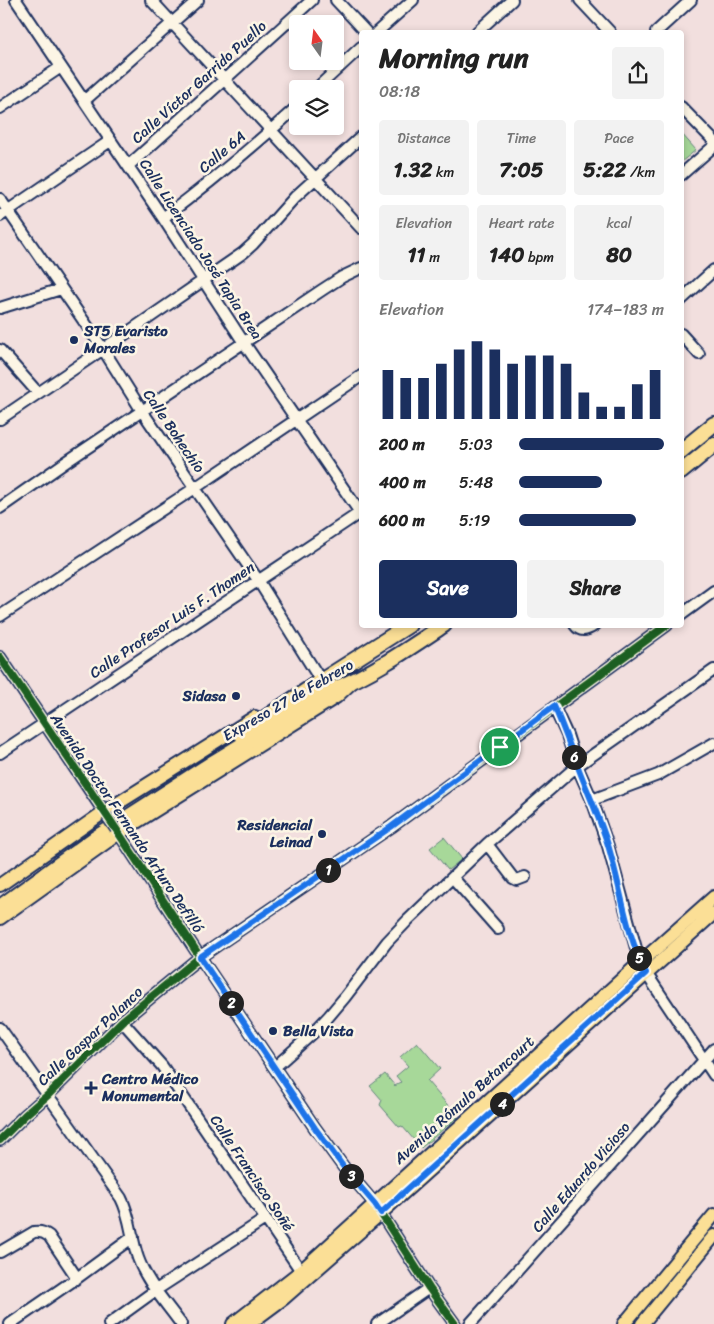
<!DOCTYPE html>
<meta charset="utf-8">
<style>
:root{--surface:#fff;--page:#f2f2f2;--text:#222;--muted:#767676;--accent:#1b2f5e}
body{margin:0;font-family:Sriracha,sans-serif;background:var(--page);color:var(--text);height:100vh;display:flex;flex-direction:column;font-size:19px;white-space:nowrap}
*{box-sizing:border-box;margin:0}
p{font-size:16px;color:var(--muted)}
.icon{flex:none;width:28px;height:28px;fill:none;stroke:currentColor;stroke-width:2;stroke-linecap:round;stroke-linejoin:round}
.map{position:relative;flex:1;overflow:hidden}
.details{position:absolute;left:359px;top:30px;width:325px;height:598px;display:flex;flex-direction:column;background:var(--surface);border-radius:5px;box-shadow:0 2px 8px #0003}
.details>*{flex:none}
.needle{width:32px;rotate:346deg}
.buttons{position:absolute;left:289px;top:15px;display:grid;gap:10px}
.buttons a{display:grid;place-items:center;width:55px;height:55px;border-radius:5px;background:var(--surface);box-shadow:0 2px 8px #0003;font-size:25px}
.pin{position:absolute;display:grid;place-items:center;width:42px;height:42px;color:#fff;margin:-21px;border:2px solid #fff;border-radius:50%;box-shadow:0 1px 5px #0007}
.km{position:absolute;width:25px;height:25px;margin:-12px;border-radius:50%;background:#222;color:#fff;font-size:14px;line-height:25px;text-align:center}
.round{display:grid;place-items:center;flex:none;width:52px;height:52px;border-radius:5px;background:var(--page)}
.overview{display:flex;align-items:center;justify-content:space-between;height:85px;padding:0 20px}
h1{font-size:28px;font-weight:700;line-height:38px}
.figures{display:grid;grid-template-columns:repeat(3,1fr);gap:8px;height:85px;padding:5px 20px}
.figures div{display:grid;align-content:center;border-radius:5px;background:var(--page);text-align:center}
.figures b{font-size:21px;font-weight:700}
.figures small{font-size:14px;font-weight:400}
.figures p{font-size:14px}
.chart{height:140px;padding:10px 20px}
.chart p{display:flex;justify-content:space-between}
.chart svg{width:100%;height:90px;margin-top:5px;stroke:var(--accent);stroke-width:6}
.action{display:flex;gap:10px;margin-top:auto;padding:10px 20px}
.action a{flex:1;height:58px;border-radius:5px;background:var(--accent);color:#fff;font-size:20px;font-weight:700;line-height:58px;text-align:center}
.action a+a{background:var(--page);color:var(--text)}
ul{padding:0 20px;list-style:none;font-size:16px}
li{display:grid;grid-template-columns:80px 60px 1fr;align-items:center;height:38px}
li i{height:12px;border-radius:6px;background:var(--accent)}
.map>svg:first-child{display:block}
.green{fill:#a7d899;stroke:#61847c}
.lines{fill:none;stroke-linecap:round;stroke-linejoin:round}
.minor-casing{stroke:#1b2f5e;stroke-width:14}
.major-casing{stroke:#1b2f5e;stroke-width:16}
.highway-casing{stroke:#1b2f5e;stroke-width:18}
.minor{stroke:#fcf5e5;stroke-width:10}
.major{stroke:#fbdf96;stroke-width:12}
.highway{stroke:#fbdf96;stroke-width:14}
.minor-bridge-casing{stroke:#1b2f5e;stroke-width:14;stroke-linecap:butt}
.minor-bridge{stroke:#fcf5e5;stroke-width:10}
.cycleway-casing{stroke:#fcf5e5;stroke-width:11}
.cycleway{stroke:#1b5e20;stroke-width:8}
.route-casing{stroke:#fff;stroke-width:10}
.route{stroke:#1a73e8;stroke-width:6}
.poi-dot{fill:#1b2f5e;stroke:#fcf5e5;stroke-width:2}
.labels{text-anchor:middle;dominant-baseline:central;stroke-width:5;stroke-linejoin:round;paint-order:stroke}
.street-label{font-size:15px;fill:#1b2f5e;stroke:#fcf5e5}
.poi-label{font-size:15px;font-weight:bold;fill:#1b2f5e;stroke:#fcf5e5;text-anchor:start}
</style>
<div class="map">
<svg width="714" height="1324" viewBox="0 0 714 1324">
<rect width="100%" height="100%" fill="#f2dfde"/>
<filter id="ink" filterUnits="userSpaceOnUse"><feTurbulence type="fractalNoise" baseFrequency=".02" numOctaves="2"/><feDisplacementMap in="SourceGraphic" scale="10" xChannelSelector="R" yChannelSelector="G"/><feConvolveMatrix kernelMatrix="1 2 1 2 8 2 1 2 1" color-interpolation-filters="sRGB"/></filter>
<g filter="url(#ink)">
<path class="green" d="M681,133L696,150L681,162Z
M444,837L462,859L448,870L430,848Z
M417,1042L440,1069L427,1081L458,1117L421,1148L402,1126L399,1127L380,1105L382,1100L370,1086L385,1074L395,1086L401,1082L396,1076L408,1066L400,1057Z"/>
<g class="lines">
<g class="minor-casing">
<path id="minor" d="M16,0L163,218L244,343L361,514
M151,0L361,228
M336,0L366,32
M580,0L610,32
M377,32L413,0
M477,32L512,0
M656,32L691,0
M316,89L361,47
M84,101L198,0
M681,107L714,141
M0,108L61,67
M128,166L225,79L312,0
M681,175L714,146
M0,199L103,349L142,411L258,580L321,681
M0,216L110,141
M163,218C210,183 255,145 298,106
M681,300L714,270
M0,308L61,289
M681,334L699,354
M0,350L38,393
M0,419L140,324L243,253L253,244L295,197L361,137
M0,508L66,462L322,290L342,277L361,268
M681,615L714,591
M0,616L195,488L361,376
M575,625C581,633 588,630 595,625
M0,657L107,816
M554,707L567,735L577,766L592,800L608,846L637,952L646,973L714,1075
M0,753L361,512
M592,800L658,775L714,743
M116,829L200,957L315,1128L345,1169L375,1204L429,1288L455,1324
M487,844L513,878L517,880L525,877
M453,878L498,929
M122,1021L162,1066L301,1271
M0,1028L121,1198C131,1217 131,1238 138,1258C147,1283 166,1303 181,1324
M275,1067L313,1033L329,1016L345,997L387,942L408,920L487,844L577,766L714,670
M0,1140L25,1115L48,1095L122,1021L200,957L391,827L667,625
M0,1252L34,1232C40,1231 44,1232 49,1236L77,1278
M10,1324L77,1278L133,1237
M109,1324L156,1290L265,1219
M377,1324L429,1288
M470,1324L714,1049"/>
</g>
<g class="major-casing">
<path id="major" d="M0,885L104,812L255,717
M0,918L119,833L336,697L351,683
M233,1324L301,1271L641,962L714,897
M249,1324L284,1298L381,1213L714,913
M624,1324L714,1215
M642,1324L714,1236"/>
</g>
<g class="highway-casing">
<path id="highway" d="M681,451L714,424
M681,472L714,445
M241,734L316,684L409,625
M0,907L94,839L214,762L332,690C372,674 408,649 444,625"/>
</g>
<use href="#minor" class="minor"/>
<use href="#major" class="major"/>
<use href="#highway" class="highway"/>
<g class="minor-bridge-casing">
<path id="minor-bridge" d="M107,816L116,829"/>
</g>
<use href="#minor-bridge" class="minor-bridge"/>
<g class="cycleway-casing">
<path id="cycleway" d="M0,657L116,829L200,957L315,1128L345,1169L375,1204L429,1288L455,1324
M0,1140L25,1115L48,1095L122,1021L200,957L391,827L667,625"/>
</g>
<use href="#cycleway" class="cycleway"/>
</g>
</g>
<g class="lines" filter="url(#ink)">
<g class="route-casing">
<path id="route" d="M554,706C563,726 570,747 578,767C588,793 600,819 608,845C621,887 626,935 646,973L381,1213L375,1204L345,1169L315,1128L200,957L391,827Z"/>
</g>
<use href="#route" class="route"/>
</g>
<g class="poi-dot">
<circle cx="74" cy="340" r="5"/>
<circle cx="236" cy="696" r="5"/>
<circle cx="322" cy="834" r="5"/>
<circle cx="273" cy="1031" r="5"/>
<path d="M88.5 1080.5h5v5h5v5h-5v5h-5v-5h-5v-5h5z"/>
</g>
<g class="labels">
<g class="street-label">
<text transform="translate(199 82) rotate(-42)">Calle Víctor Garrido Puello</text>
<text transform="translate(222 152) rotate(-40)">Calle 6A</text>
<text transform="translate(201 249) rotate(57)">Calle Licenciado José Tapia Brea</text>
<text transform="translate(174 431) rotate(56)">Calle Bohechío</text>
<text transform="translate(172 620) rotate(-34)">Calle Profesor Luis F. Thomen</text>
<text transform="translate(288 700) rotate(-30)">Expreso 27 de Febrero</text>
<text transform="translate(127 823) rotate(56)">Avenida Doctor Fernando Arturo Defilló</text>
<text transform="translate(90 1036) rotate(-43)">Calle Gaspar Polanco</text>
<text transform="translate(464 1100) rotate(-42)">Avenida Rómulo Betancourt</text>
<text transform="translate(252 1173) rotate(56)">Calle Francisco Soñé</text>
<text transform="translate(581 1177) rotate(-49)">Calle Eduardo Vicioso</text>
</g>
<g class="poi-label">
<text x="84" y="331">ST5 Evaristo<tspan x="84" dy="17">Morales</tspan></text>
<text x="226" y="696" text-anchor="end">Sidasa</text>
<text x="312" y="825" text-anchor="end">Residencial<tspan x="312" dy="17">Leinad</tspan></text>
<text x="283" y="1031">Bella Vista</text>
<text x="102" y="1079">Centro Médico<tspan x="102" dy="17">Monumental</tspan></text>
</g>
</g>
</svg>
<div class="buttons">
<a><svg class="needle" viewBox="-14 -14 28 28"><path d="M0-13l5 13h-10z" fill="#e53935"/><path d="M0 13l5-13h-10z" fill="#767676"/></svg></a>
<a><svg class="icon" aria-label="layers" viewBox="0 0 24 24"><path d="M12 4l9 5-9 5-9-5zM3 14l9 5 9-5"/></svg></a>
</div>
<div class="pin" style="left:500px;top:747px;background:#1e9e55"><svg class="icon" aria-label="arrive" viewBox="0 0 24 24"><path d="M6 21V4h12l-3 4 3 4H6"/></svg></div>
<b class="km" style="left:328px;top:870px">1</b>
<b class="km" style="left:231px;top:1003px">2</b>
<b class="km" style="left:351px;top:1176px">3</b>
<b class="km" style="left:502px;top:1104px">4</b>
<b class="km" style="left:639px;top:958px">5</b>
<b class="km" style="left:574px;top:757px">6</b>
<section class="details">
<div class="overview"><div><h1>Morning run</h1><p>08:18</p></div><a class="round"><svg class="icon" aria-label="share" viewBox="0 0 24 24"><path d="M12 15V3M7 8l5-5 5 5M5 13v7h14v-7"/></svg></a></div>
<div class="figures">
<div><p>Distance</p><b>1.32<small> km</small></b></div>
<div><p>Time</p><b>7:05</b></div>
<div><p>Pace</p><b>5:22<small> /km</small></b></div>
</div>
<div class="figures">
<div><p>Elevation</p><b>11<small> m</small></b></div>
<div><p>Heart rate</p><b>140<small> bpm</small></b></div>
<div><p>kcal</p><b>80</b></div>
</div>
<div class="chart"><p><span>Elevation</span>174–183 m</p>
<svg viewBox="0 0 160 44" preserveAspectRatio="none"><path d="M5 44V20M15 44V24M25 44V24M35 44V17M45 44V10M55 44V6M65 44V10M75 44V17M85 44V13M95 44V13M105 44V17M115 44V31M125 44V38M135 44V38M145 44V27M155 44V20"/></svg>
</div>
<ul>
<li><b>200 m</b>5:03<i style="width:100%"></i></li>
<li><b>400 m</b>5:48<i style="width:57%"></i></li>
<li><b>600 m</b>5:19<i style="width:81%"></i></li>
</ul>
<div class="action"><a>Save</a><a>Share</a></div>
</section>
</div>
